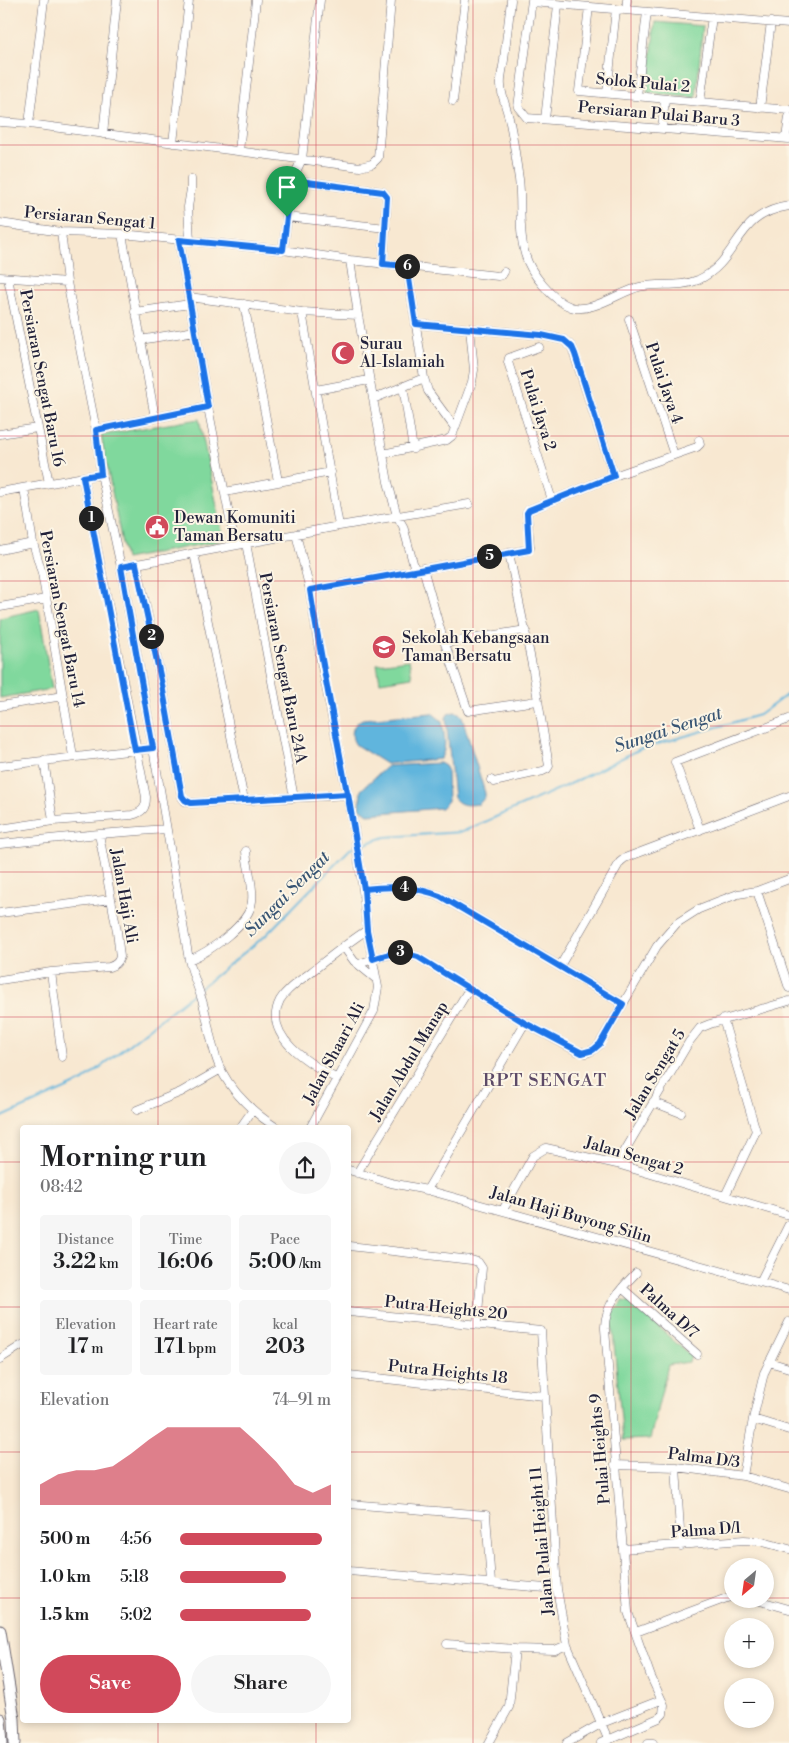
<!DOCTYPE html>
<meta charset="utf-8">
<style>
:root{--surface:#fff;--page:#f6f6f6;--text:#202124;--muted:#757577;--accent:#d1495b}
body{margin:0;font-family:"Libre Bodoni",serif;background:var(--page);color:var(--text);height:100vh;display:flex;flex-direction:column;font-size:19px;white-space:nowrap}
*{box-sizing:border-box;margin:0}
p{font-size:16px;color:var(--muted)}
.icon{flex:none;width:28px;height:28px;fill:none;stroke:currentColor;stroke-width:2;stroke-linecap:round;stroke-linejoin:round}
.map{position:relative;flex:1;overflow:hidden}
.drawer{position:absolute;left:20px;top:1125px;width:331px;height:598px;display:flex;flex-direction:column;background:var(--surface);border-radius:5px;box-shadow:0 2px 8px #0003}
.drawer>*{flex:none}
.needle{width:32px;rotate:209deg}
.tools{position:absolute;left:724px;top:1558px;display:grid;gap:10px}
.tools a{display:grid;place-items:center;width:50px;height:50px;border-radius:50%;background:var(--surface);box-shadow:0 2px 8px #0003;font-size:25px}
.pin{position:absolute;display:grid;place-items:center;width:42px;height:42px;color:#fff;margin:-51px -21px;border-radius:50% 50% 50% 0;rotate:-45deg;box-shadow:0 0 5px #0007}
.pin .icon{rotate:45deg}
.km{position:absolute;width:25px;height:25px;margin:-12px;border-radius:50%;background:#222;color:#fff;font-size:14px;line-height:25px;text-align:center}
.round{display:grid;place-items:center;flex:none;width:52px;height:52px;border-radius:26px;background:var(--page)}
.headline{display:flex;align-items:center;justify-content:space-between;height:85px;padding:0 20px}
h1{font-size:28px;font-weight:600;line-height:38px}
.metrics{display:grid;grid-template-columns:repeat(3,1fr);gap:8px;height:85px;padding:5px 20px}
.metrics div{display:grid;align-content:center;border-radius:5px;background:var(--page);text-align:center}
.metrics b{font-size:21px;font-weight:600}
.metrics small{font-size:14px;font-weight:400}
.metrics p{font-size:14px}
.chart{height:140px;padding:10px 20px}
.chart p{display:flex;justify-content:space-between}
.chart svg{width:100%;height:90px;margin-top:5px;fill:var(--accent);opacity:.7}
.action{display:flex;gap:10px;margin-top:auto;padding:10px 20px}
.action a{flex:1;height:58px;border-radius:30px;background:var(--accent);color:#fff;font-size:20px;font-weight:600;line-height:58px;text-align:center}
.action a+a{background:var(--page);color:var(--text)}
ul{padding:0 20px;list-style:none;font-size:16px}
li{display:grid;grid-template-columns:80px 60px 1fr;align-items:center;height:38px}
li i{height:12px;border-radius:6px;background:var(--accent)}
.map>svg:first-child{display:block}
.green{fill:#80d89d;stroke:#517d6c}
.water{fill:#61b5dd;stroke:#426c8c}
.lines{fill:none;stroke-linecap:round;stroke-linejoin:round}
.stream{stroke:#61b5dd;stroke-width:2}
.minor-casing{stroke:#6d6770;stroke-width:9}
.highway-casing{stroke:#6d6770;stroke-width:13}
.minor{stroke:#fff;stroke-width:8}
.highway{stroke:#fff;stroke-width:11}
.route-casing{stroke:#fff;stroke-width:10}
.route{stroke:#1a73e8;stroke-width:6}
.grid{fill:none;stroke:#d1495b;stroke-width:1;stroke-opacity:0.55}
.labels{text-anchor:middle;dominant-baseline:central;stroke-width:4;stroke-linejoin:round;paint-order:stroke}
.street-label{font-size:16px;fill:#22223b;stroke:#fcf5e5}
.poi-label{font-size:16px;fill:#22223b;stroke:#fcf5e5;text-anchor:start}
.water-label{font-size:18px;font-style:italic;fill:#385574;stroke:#fcf5e5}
.neighbourhood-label{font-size:18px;letter-spacing:1px;fill:#5c4a67;stroke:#fcf5e5}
</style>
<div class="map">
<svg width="789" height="1743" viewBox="0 0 789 1743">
<rect width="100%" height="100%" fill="#fcf5e5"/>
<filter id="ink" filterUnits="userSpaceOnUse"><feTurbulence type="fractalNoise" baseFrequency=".02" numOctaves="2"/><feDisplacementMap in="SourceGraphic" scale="10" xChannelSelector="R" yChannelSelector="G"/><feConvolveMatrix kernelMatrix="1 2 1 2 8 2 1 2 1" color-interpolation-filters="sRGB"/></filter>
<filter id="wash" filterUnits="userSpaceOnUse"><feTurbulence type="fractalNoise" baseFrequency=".0096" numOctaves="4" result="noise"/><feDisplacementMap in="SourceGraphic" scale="20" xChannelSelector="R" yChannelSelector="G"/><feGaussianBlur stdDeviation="1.12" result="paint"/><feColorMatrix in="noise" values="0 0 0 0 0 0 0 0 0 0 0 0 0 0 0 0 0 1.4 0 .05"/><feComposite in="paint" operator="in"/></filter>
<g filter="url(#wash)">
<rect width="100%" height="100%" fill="#f8e8d1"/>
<path class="green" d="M655,22L703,26L696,98L647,93Z
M199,419L224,540L125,559L101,435Z
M39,609L52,689L0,698V618Z
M409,660L412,677L380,682L377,664Z
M623,1301L630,1302L691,1356L689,1362L668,1365L650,1439L623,1440L612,1322L614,1312Z"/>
<path class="water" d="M454,712L459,713L462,717L485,793V797L479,804C469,805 461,807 454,798L446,718L448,714Z
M432,713L442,721C444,733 448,748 440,759L386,764L356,745C349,736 352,723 363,719Z
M440,763L445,766L447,769L448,801L441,808L368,814L360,808L361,790L387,766Z"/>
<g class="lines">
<path class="stream" d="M359,846L385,837L462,832L570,784L640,749L759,715L789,693
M200,988L265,936L350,849L355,847
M0,1118L83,1081L196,991"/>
</g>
</g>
<g filter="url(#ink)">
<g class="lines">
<g class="minor-casing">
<path id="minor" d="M511,0C509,20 506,40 504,60C503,68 500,78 501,86C502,99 508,111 510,123C514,142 516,160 519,179C522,204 518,230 525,254C530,273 553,301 571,307C590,314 620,292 639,287C659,282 679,288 698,280C741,260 733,214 789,206
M532,0L518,107L527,118L789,139
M532,2L789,24
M589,7L579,91L789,110
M626,10L627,0
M607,93L616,9
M637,96L647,12
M453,101L465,0
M700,102L712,17
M760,108L771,22
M545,119L558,5
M0,122L29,124L360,167L372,164L378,158L391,0
M29,124L44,0
M662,128L665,99
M103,134L117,0
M786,138L789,117
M173,143L189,0
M239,151L256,0
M292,180L383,192L387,197L383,264
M287,217L386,228
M0,223L61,232L122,234L283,250L350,260L498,276L502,275L504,272
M61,232L67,282L96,430L101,474L121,567L143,689L189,960C192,973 197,984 201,997C209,1020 210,1048 221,1070C234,1095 254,1113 277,1128
M122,234L155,418
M179,240L208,407L235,545
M190,241L188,207L191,189V179
M283,250L292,180L302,159L320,0
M350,260L358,315L388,482L397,516L403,526L415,570
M0,277L67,282
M8,278L49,483
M189,297L302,312L358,315
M244,304L278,481
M135,312L190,304
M302,312L339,526
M629,319L674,455
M416,324L541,335L564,340L572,347L614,476
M140,340L195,331
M539,347L509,358L508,362L552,500
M403,386L413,449
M316,390L369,380
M373,399L424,378
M455,428L472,382L474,370L470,328
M96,430L208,407
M0,434L37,428
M383,454L447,440L452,436L455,428L428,391L424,378L407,266
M24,488L33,543L42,573L73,756
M0,492L101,474
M225,492L331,472
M296,534L310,590L321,661L354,828L363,889L367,930L378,987L374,1011L310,1128
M246,543L294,798
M0,550L33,543
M194,553L244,800
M137,564L162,685L182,797L185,801L191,803L348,795
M121,567L339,526L469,504
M423,568L440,629L468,711L537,701
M310,590L527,550L530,548L527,513L529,510L614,476L697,447L700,444L699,440
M0,607L46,599
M445,643L526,630
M0,706L63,696
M44,760L53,821
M0,766L153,748
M491,780L494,782L543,771L547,769L549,766L532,665L509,553
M0,829L53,821L132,815C143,812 146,808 146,797L83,477
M700,830L675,762L789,719
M0,844L99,834L166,829
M363,889C390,886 414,886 440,896L623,1004
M757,891L789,988
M0,913L111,899
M343,946L354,961L376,979
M189,960C209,952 250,924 252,901C254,885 247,867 246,851
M359,964C379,957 396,949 418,957L525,1023L577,1051L586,1053L593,1050L599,1045L657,946L677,923L699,909L719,901L738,894L757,891L789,879
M560,966L620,862L625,858L789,796
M51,972L62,1057
M0,980L51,972L109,967C115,965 118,963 120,957L117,931L99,834
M723,1019L756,1131L725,1196
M337,1079C312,1065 261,1037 280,1000C287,988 301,980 311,972C330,957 347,943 367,930
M653,1102L681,1113
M137,1110L181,1092L221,1069
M240,1128L252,1111
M617,1164L689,1042L700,1028L710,1024L789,1001
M349,1170L391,1183L427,1190L789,1290
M357,1173L469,989
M427,1190L525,1023
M503,1210L533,1156L546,1148L617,1164L789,1215
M349,1246L471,1260L478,1262L482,1268L477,1324
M760,1282L789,1224
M622,1288L697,1354
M349,1312L541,1331L557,1589L567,1645L608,1739
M0,1359L22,1345
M769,1362L789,1368
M349,1375L544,1396
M753,1419L789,1430
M615,1465L676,1467L743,1476L789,1489
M676,1467L681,1546
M743,1476L753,1419L764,1373L789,1322
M349,1504L486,1515L491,1583
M623,1549L744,1540L759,1541L789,1549
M349,1571L557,1589
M753,1599L789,1609
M636,1632L732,1596
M447,1644L515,1649
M489,1743L509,1707L515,1649L555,1650L567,1645
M567,1743L602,1723L661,1700
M601,1743L659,1718L663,1714L664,1705L651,1677L628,1612L605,1329C604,1306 621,1288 636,1273
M648,1743H653"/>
</g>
<g class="highway-casing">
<path id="highway" d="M0,1631L14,1719L15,1743
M0,1719L2,1743"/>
</g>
<use href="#minor" class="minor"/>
<use href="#highway" class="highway"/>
</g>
</g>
<g class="lines" filter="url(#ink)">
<g class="route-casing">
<path id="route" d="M287,217L283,250L179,240L208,407L96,430L101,474L83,477L135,750L153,748L121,567L136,564L162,685L182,796L185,800L191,803L348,794L364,889L367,930L373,959C389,953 402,951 418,957L525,1023L582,1053L593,1050L600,1044L623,1004L440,896C415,886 390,886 364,889C348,789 326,690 310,590L529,550L527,513L529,510L614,476L575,354L572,347L564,340L541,335L416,324L407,266L383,264L387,197L383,192L292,180L287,217"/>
</g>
<use href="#route" class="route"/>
</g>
<path class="grid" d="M158,0V1128M316,0V1128M473,0V1743M631,0V1743M0,145H789M0,290H789M0,436H789M0,581H789M0,726H789M0,872H789M0,1017H789M0,1162H22M349,1162H789M0,1307H22M349,1307H789M0,1452H22M349,1452H789M0,1598H22M349,1598H732M765,1598H789M158,1720V1743M316,1720V1743"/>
<defs>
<g id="mosque-disc" transform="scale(1.25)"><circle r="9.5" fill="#d1495b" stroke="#fcf5e5"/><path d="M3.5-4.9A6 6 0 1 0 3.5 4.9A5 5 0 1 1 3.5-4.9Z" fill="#fff"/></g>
<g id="civic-disc" transform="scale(1.25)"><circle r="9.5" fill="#d1495b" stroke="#fcf5e5"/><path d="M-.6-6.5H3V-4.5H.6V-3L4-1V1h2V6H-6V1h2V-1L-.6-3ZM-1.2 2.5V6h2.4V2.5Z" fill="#fff"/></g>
<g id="school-disc" transform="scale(1.25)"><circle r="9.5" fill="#d1495b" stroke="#fcf5e5"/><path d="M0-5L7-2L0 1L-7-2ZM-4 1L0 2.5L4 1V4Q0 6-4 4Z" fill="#fff"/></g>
</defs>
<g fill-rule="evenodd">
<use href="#mosque-disc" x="343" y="353"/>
<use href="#civic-disc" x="157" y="527"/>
<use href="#school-disc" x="384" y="647"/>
</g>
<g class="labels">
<g class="street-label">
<text transform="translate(643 83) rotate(5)">Solok Pulai 2</text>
<text transform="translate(659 114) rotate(5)">Persiaran Pulai Baru 3</text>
<text transform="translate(90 218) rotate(5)">Persiaran Sengat 1</text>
<text transform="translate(42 378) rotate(79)">Persiaran Sengat Baru 16</text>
<text transform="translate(664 383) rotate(71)">Pulai Jaya 4</text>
<text transform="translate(538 410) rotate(72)">Pulai Jaya 2</text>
<text transform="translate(62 619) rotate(79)">Persiaran Sengat Baru 14</text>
<text transform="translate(283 668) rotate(79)">Persiaran Sengat Baru 24A</text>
<text transform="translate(124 896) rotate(80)">Jalan Haji Ali</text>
<text transform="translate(334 1053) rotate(-62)">Jalan Shaari Ali</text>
<text transform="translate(409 1061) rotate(-59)">Jalan Abdul Manap</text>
<text transform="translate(655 1074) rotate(-59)">Jalan Sengat 5</text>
<text transform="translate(634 1156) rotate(16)">Jalan Sengat 2</text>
<text transform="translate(571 1215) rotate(16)">Jalan Haji Buyong Silin</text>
<text transform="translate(446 1308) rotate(6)">Putra Heights 20</text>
<text transform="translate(669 1311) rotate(42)">Palma D/7</text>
<text transform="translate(448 1372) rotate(6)">Putra Heights 18</text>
<text transform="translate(600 1449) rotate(-95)">Pulai Heights 9</text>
<text transform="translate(704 1458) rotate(7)">Palma D/3</text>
<text transform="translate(706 1530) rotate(-4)">Palma D/1</text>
<text transform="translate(542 1541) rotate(-95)">Jalan Pulai Height 11</text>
</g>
<g class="poi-label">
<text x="360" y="344">Surau<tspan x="360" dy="18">Al-Islamiah</tspan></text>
<text x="174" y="518">Dewan Komuniti<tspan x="174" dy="18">Taman Bersatu</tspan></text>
<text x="402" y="638">Sekolah Kebangsaan<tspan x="402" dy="18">Taman Bersatu</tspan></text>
</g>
<g class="water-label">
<text transform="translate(668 730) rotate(-18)">Sungai Sengat</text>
<text transform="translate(287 894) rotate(-45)">Sungai Sengat</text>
</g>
<g class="neighbourhood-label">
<text x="545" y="1080">RPT SENGAT</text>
</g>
</g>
</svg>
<div class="tools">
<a><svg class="needle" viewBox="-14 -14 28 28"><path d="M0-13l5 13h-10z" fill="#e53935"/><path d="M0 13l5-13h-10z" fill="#757577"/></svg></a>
<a>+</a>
<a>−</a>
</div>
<div class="pin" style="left:287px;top:217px;background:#1e9e55"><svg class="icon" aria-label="arrive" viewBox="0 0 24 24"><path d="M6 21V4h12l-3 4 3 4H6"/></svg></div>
<b class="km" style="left:91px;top:518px">1</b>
<b class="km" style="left:151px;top:636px">2</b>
<b class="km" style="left:400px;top:952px">3</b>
<b class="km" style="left:404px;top:888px">4</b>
<b class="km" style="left:489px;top:556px">5</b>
<b class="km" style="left:407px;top:266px">6</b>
<section class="drawer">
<div class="headline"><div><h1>Morning run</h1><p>08:42</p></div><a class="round"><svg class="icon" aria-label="share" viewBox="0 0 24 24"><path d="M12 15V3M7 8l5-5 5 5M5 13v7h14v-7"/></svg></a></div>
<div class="metrics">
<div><p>Distance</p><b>3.22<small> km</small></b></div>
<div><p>Time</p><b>16:06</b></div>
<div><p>Pace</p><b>5:00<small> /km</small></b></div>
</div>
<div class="metrics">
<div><p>Elevation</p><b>17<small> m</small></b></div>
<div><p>Heart rate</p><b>171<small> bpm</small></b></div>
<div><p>kcal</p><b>203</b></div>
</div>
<div class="chart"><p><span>Elevation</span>74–91 m</p>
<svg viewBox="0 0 160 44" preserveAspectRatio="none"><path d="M0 44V34L10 29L20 27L30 27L40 25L50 19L60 12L70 6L80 6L90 6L100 6L110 6L120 14L130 23L140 34L150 38L160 34V44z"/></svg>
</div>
<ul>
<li><b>500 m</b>4:56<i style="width:94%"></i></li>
<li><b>1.0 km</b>5:18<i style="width:70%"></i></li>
<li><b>1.5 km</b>5:02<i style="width:87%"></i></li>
</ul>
<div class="action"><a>Save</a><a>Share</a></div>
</section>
</div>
